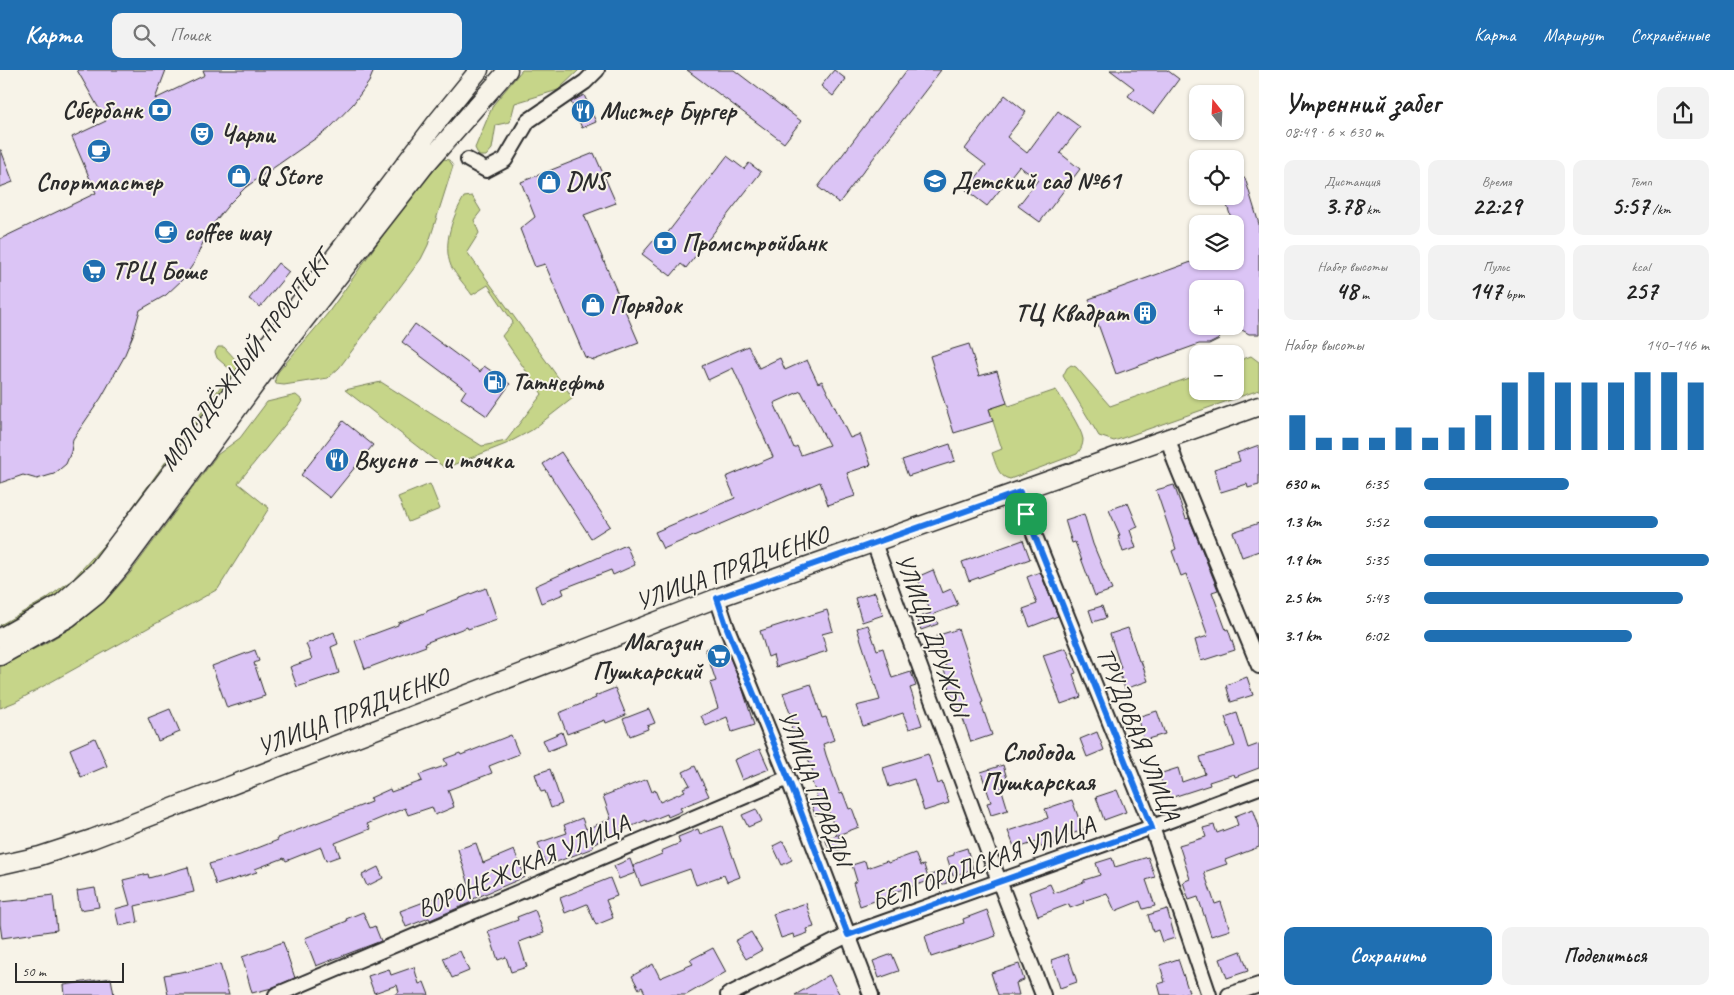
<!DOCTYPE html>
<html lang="ru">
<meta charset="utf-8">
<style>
:root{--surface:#fff;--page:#f2f2f2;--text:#222;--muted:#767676;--accent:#1f6fb2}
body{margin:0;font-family:Caveat,sans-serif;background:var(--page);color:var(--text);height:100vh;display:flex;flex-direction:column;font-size:19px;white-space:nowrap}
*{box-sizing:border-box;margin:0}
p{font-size:16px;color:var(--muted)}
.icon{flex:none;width:28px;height:28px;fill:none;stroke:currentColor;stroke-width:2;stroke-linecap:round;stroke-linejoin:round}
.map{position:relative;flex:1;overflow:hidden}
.details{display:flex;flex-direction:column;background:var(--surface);width:475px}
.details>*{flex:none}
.needle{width:32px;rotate:342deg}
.tools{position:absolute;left:1189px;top:15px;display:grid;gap:10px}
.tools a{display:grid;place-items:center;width:55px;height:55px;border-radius:10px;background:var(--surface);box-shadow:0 1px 4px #0004;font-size:25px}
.scale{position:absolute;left:15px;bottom:12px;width:109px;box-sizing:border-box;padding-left:5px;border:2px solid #2b2b2b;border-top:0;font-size:14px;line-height:18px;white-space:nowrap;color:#2b2b2b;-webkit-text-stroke:4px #f7f3e8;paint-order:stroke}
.pin{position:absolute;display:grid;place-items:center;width:42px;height:42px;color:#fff;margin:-21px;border-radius:10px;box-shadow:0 2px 8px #0006}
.round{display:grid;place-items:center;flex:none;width:52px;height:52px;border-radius:10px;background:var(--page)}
.head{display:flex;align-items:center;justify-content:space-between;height:85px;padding:0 25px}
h1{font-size:28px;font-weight:700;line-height:38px}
.figures{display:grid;grid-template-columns:repeat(3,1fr);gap:8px;height:85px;padding:5px 25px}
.figures div{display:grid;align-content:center;border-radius:10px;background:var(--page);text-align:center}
.figures b{font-size:25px;font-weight:700}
.figures small{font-size:14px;font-weight:400}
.figures p{font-size:14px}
.chart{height:140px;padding:10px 25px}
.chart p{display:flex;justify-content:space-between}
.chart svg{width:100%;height:90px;margin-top:5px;stroke:var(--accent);stroke-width:6}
.primary-button{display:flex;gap:10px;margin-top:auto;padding:10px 25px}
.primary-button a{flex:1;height:58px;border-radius:10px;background:var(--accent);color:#fff;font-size:20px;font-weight:700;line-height:58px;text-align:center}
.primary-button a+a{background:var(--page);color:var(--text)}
ul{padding:0 25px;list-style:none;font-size:16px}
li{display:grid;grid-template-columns:80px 60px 1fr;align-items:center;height:38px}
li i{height:12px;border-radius:6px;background:var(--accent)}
header{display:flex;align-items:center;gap:30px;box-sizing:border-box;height:70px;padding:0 25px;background:var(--accent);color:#fff}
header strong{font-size:24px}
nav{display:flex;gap:28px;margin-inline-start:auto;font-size:18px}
.search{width:350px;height:45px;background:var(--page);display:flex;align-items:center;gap:12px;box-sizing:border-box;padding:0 18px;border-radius:10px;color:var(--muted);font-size:19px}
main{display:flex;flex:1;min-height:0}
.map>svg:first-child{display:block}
.green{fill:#c6d589;stroke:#78805a}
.building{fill:#dbc4f5;stroke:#2b2b2b;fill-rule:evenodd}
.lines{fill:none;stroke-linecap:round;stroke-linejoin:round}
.minor-casing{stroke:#2b2b2b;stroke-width:18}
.major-casing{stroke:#2b2b2b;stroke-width:21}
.minor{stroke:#f7f3e8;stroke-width:14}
.major{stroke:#f7f3e8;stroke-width:18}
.route-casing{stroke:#fff;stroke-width:10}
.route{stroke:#1a73e8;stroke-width:6}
.labels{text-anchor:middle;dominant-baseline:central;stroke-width:4;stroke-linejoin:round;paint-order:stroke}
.poi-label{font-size:25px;font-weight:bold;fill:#2b2b2b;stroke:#f7f3e8;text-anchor:start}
.street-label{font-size:25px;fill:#2b2b2b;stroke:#f7f3e8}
.neighbourhood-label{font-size:26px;font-weight:bold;fill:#2b2b2b;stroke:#f7f3e8}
</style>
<header>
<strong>Карта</strong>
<div class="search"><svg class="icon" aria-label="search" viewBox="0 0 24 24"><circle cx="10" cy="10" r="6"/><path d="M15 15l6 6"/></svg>Поиск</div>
<nav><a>Карта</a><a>Маршрут</a><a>Сохранённые</a></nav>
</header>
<main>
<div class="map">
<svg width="1259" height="925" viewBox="0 0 1259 925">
<rect width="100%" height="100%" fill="#f7f3e8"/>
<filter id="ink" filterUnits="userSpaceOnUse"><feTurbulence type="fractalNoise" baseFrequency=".02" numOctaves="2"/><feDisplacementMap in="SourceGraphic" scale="10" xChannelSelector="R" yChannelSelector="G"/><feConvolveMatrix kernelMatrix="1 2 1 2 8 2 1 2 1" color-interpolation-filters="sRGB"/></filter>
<g filter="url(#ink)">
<path class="green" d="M522,0H579L558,20L515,33L510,52L496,55L492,79L486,86H479L475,78L493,35Z
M444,89L449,90L453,96L428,175L421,189L339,298L328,308L284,315L276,314L275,309L278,302C295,282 312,263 328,243C366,191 400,136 444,89Z
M472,126L481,141L474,150L479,163L467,182L573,328L532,360L506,374L445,398L345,320L381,312L482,376L506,371L542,324L502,266L513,252L488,215L472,225C466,216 456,206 451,196C442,174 453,146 464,127Z
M218,277H224C235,289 241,292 235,309L101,488L72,517L0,560V555L46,529L73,509L110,468L232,301L217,288L215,282Z
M1251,286L1259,292V320L1114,371L1099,366L1063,306L1067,298L1071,295L1076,297L1110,336L1197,305L1198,321H1235V292Z
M1056,320C1063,331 1081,357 1083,369C1083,375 1081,379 1077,384L1010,409C998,407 996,394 992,383L1002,379L989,339L1007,333L1009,336Z
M296,325L303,331L300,336L238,413L269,438L218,519L15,632L0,638V596L46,573L76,555L108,528L131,502L217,385L240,368L267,332Z
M430,414L440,439L408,452L398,427Z"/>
<path class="building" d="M77,0H166L155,29L205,5L203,0H374L369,12L353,34L329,59L246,117L230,133L209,159L194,193L183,209L166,225L140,240L133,265L123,289L101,328L73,369L71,382L66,394L54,404L37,409L23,405L0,413V169L96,123L72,67L106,51Z
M687,0H734L801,51L784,73Z
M834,0L846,9L833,26L821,16Z
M907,0H941L839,133L818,117Z
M1110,0H1167L1179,9L1153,44L1128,26L1134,18Z
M584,25L596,52L582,58L571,32Z
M1005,25L1026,42L1007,67L1027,83L1058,41L1080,57L1060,83L1080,99L1040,152L1018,136L1038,110L1019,96L987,136L966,120L986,95L965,79Z
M0,80H1L13,112L0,117Z
M594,83L616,133L584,145L639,273L594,290L585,287L545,194L535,197L520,159L535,147L521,112Z
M727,86L744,99L749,93L761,102L686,198L681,194L671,206L642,184L654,170L659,174Z
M1245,108L1259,154V264H1249L1235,256V219H1198V256H1226L1219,269L1209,274H1199L1116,304L1089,229L1194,191H1210L1212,196L1226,191H1235V188L1243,185L1235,159V154H1233L1224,126H1235V111Z
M278,193L289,202L260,237L249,229Z
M415,254L480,302L484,296L510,314L487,346L461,328L466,320L402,272Z
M969,274L979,306L997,301L1007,333L989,339L993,351L954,363L930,286Z
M748,276L759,298L780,288L785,300L807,290L818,313L822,311L850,368L860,364L871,395L847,403L855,426L828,435L820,412L663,479L655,462L735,428L726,407L773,387L733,298L708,310L702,296ZM801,321L829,375L801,385L797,376L794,378L774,333Z
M343,351L373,375L330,428L301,405Z
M950,374L955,391L908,406L902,390Z
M1259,375V415L1248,418L1247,414L1221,422L1214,399L1240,391L1237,383Z
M561,382L610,456L591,468L543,394Z
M1174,415L1186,449L1189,448L1218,520L1212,522L1226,560L1228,559L1235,580L1201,591L1195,570L1208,566L1186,504L1181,506L1172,481L1176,479L1156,420Z
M1128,433L1138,457L1130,460L1136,478L1123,482L1118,466L1120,465L1109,440Z
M1084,444L1093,474L1112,520L1095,526L1075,472L1072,473L1065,450Z
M1259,453V481L1242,487L1233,462Z
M1023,470L1030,489L969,511L962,492Z
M626,475L635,495L613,505L611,500L562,519L564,524L541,533L535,516Z
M933,500L942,523L951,519L958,535L934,544L938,554L921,560L917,548L931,543L917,507Z
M1040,502L1058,546L1030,557L1023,539L1037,534L1027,507Z
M486,518L497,549L468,559L467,557L425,573L426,576L365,599L355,571L398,555V553L427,542V541Z
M875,522L883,545L862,552L855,528Z
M1102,536L1106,548L1093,552L1089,540Z
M827,540L833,561L822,564L827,581L776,597L773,585L768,587L760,561Z
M868,555L877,580L883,578L892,608L911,602L916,616L910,618L922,655L909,659L903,643L863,656L856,636L880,630L857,558Z
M1128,558L1139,591H1141L1148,611L1125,619L1118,599L1121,598L1110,564Z
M958,559L983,632L981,633L992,665L971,672L960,640L957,641L943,597L946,596L936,566Z
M334,562L338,574L331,577L339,603L297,617L290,597L312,589L306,574Z
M724,573L742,617L754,655L732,662L727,647L706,656L701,646L718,638L710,613L716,611L705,579Z
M1066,578L1076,603L1073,604L1081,627L1061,634L1043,585Z
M255,580L259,591L254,593L265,626L227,638L212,596Z
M1247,607L1253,625L1231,632L1226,615Z
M811,614L822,648L826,647L834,670L823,674L826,685L840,724L843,723L849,739L852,738L859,757L838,765L843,779L831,783L825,769L837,765L828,740L815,745L811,733L818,730L811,709L813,708L811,703L813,702L800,666L795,668L791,657L794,655L783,623Z
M615,618L626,645L606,653L605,650L567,664L559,643L596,628L595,626Z
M170,639L180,662L158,671L148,648Z
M649,639L655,653L647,656L648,659L630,666L623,649Z
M1157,641L1165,664L1144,670L1137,647Z
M1237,643L1248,678L1259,674V698L1235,707L1234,704L1209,712L1210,715L1167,729L1159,704L1178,698L1182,712L1205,704L1200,687L1235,676L1225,647Z
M562,662L566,674L548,681L543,670Z
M1097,662L1104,680L1087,687L1080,669Z
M511,665L519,684L489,696L492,703L448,720L454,737L435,745L432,737L408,745L405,738L367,754L370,759L335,773L340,786L326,791L321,777L286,791L284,788L255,799L257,802L216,815L209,794L240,785L278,770L277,768L371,732L370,728L390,719L391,722L422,711L419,705L447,695L444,689L460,683L461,685Z
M95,668L107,696L81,707L70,679Z
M760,679L769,699L742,710L734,690Z
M928,684L938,714L942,712L949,733L924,741L914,709L889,717L883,698Z
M1003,695L1009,715L1001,717L1008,740L991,745L987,733L991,732L981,702Z
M695,696L709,726L680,738L682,741L668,747L667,744L647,752L646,750L592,774L593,778L546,796L538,773L567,763L564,755L582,748L586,759L611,749L603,726L647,709L652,722L655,720L660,732L685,721L683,718L690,715L683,702Z
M550,699L562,734L551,738L545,721L541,722L535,704Z
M1117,720L1126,742L1104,750L1096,727Z
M1072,730L1083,760L1063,767L1065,770L1042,778L1039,771L1015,779L1008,761L1048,748L1045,739Z
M756,739L762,751L748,757L742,745Z
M1253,739L1259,756V777L1225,790L1227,794L1204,802L1215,834L1221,832L1230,860L1211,866L1198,827L1189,830L1183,812L1190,809L1179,775L1206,767L1203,758L1214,755L1217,763L1238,755L1235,746Z
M722,756L740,807L727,812L724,805L696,815L690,799L641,816L633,796L662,784L661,781L680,773L678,767L698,759L700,764Z
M783,771L792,790L782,795L773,776Z
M476,773L483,793L514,780L525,807L473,829L474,831L430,850L429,848L406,857L400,841L469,815L458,779Z
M967,778L973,799L953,806L947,787L954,785V782Z
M915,783L920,796L924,795L929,811L891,823L892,825L860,836L853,813L857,811L852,795L865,791L867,798L887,791L888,793Z
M1148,787L1155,807L1146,810L1155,836L1143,839L1140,831L1115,841L1107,823L1083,831L1084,833L1070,838L1069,834L1038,846L1029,822L1050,814L1054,823L1084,812V810L1100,805L1096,793L1112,788L1115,797Z
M630,789L635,803L619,809L614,796Z
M188,797L194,822L135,836L138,852L119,856L115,839L130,835L123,810L148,804L149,808Z
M378,797L383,808L367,816L362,805Z
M944,801L947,813L934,817L930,805Z
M610,808L617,826L606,830L613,848L596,855L587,834L565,843L560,828Z
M95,818L99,837L80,840L77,821Z
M53,825L57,860L2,868L0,854V832L30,829V828Z
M806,833L814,857L807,859L808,863L794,868L793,864L781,868L773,844Z
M1167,839L1175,868L1162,872L1158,860L1153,862L1148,845Z
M535,840L544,863L519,872L527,897L511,902L506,887L498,890L488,861L518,850L517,847Z
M987,840L996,866L931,887L925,866L964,853L963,849Z
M363,842L370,858L375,856L381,871L316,896L305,868L347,851L346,849Z
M751,862L762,880L746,889L735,871Z
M283,872L295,908L272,918L252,923L242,887Z
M713,878L726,902L686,925H646L642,917L639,919L632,906L653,894L660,908L693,894L690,890Z
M460,881L469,901L452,908L443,888Z
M1241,881L1248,901L1227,908L1220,889Z
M892,884L899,901L879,908L873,891Z
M1068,884L1077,912L1060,918L1051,890Z
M1178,889L1189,922L1178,925H1161L1158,914L1165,912L1160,895Z
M220,894L229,925H168L164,905L186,901V902Z
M1019,894L1024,910L1016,913L1019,925H998L991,903Z
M414,897L419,914L424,912L429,925H394L399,922L397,915L374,923L368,906L389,899L391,905Z
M829,905L840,925H795Z
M111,908L114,925H65L64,915Z"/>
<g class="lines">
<g class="minor-casing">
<path id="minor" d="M468,90L486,100L505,90L528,51L585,12L597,0
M1168,368L1175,391L1259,596
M1019,422L1026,444L1152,757L1209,925
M874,473L999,811L1043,925
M717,528L727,558L788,708L871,925
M276,925L788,708
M728,925L848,865L1152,757L1259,717
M1229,925L1259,915"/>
</g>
<g class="major-casing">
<path id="major" d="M0,568L62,533L97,501L436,53L479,0
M0,586L68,548L97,525L123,494L277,285L426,94L508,0
M0,795L40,786L92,769L717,528L1259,336"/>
</g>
<use href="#minor" class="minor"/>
<use href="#major" class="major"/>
</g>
</g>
<g class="lines" filter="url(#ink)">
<g class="route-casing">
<path id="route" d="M1020,422L1026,444L1152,758L848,865L788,708L727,558L717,528Z"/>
</g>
<use href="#route" class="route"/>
</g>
<defs>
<g id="bank-disc" transform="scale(1.25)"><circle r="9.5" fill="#1f6fb2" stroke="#f7f3e8"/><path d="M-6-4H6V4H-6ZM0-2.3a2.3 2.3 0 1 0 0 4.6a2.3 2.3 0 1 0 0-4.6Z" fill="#fff"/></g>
<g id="restaurant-disc" transform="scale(1.25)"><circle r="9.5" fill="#1f6fb2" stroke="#f7f3e8"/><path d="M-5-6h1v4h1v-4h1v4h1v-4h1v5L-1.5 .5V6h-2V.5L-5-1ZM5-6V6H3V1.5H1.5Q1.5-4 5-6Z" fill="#fff"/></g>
<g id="theatre-disc" transform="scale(1.25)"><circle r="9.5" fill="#1f6fb2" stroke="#f7f3e8"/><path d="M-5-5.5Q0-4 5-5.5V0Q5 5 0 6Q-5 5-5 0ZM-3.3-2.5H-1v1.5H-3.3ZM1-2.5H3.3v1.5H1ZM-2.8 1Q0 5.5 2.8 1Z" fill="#fff"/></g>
<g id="cafe-disc" transform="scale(1.25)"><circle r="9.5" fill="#1f6fb2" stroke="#f7f3e8"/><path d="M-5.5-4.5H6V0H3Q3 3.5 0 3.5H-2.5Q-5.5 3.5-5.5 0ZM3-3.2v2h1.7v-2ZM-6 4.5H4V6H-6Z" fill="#fff"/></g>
<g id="shop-disc" transform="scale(1.25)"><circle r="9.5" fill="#1f6fb2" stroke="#f7f3e8"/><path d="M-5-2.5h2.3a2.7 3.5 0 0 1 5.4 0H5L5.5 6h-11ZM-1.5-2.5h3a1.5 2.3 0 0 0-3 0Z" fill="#fff"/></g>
<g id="school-disc" transform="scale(1.25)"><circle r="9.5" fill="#1f6fb2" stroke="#f7f3e8"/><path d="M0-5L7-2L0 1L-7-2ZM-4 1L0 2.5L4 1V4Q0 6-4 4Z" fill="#fff"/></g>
<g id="supermarket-disc" transform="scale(1.25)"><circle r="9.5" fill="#1f6fb2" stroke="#f7f3e8"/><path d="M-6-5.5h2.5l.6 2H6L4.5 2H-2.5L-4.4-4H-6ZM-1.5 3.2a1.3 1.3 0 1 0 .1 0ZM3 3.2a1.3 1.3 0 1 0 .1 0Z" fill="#fff"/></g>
<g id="building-disc" transform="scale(1.25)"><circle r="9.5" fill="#1f6fb2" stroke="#f7f3e8"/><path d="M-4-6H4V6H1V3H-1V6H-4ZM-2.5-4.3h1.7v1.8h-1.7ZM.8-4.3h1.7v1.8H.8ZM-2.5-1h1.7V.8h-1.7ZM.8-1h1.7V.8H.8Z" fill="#fff"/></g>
<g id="fuel-disc" transform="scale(1.25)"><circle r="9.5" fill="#1f6fb2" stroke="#f7f3e8"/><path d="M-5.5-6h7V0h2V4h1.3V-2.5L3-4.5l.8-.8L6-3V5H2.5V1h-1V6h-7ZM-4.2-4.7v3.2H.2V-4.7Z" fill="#fff"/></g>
</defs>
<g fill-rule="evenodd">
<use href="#bank-disc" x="160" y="40"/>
<use href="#restaurant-disc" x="583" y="41"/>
<use href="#theatre-disc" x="202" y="64"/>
<use href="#cafe-disc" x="99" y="81"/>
<use href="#shop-disc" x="239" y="106"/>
<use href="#school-disc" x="935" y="111"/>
<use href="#shop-disc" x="549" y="112"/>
<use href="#cafe-disc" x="166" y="162"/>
<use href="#bank-disc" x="665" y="173"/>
<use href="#supermarket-disc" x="94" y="201"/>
<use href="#shop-disc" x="593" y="235"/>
<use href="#building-disc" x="1145" y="243"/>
<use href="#fuel-disc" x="495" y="312"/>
<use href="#restaurant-disc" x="337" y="390"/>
<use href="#supermarket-disc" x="719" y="586"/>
</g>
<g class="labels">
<g class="poi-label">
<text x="142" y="40" text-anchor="end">Сбербанк</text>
<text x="600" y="41">Мистер Бургер</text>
<text x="220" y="64">Чарли</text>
<text x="256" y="106">Q Store</text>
<text x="952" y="111">Детский сад №61</text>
<text x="99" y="112" text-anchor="middle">Спортмастер</text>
<text x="566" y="112">DNS</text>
<text x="184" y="162">coffee way</text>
<text x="682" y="173">Промстройбанк</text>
<text x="112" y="201">ТРЦ Боше</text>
<text x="610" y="235">Порядок</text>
<text x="1128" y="243" text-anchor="end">ТЦ Квадрат</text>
<text x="512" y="312">Татнефть</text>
<text x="354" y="390">Вкусно — и точка</text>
<text x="702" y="572" text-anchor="end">Магазин<tspan x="702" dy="29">Пушкарский</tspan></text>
</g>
<g class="street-label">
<text transform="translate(245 291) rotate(-53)">МОЛОДЁЖНЫЙ ПРОСПЕКТ</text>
<text transform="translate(732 498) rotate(-20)">УЛИЦА ПРЯДЧЕНКО</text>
<text transform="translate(932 565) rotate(70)">УЛИЦА ДРУЖБЫ</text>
<text transform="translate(353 642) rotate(-21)">УЛИЦА ПРЯДЧЕНКО</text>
<text transform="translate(1138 664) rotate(68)">ТРУДОВАЯ УЛИЦА</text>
<text transform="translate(815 718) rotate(69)">УЛИЦА ПРАВДЫ</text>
<text transform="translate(983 793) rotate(-20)">БЕЛГОРОДСКАЯ УЛИЦА</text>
<text transform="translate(523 796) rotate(-23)">ВОРОНЕЖСКАЯ УЛИЦА</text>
</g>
<g class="neighbourhood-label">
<text x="1038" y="681">Слобода<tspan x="1038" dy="30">Пушкарская</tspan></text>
</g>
</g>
</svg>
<div class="tools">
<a><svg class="needle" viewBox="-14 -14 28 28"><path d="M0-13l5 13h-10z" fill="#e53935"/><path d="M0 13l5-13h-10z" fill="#767676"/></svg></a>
<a><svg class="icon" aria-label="locate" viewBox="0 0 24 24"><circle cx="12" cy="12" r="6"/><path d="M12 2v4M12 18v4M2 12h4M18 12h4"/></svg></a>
<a><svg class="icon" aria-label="layers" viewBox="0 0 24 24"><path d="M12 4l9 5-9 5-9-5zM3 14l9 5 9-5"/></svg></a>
<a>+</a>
<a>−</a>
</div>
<div class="scale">50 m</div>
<div class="pin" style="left:1026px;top:444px;background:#1e9e55"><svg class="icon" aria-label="arrive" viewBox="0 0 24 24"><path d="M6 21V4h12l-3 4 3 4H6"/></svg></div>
</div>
<section class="details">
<div class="head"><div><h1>Утренний забег</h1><p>08:49 · 6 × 630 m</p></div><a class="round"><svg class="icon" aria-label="share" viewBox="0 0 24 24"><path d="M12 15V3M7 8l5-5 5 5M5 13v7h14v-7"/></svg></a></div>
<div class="figures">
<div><p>Дистанция</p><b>3.78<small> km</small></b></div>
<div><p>Время</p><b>22:29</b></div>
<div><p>Темп</p><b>5:57<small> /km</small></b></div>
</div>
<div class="figures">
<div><p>Набор высоты</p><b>48<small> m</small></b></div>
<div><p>Пульс</p><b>147<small> bpm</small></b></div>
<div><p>kcal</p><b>257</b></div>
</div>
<div class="chart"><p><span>Набор высоты</span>140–146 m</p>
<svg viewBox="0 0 160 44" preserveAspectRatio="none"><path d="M5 44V27M15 44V38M25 44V38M35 44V38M45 44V33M55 44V38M65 44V33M75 44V27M85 44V11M95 44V6M105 44V11M115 44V11M125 44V11M135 44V6M145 44V6M155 44V11"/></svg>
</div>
<ul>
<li><b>630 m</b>6:35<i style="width:51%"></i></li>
<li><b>1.3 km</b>5:52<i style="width:82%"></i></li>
<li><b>1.9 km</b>5:35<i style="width:100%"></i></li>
<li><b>2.5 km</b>5:43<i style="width:91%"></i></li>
<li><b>3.1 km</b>6:02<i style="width:73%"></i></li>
</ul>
<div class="primary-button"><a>Сохранить</a><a>Поделиться</a></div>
</section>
</main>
